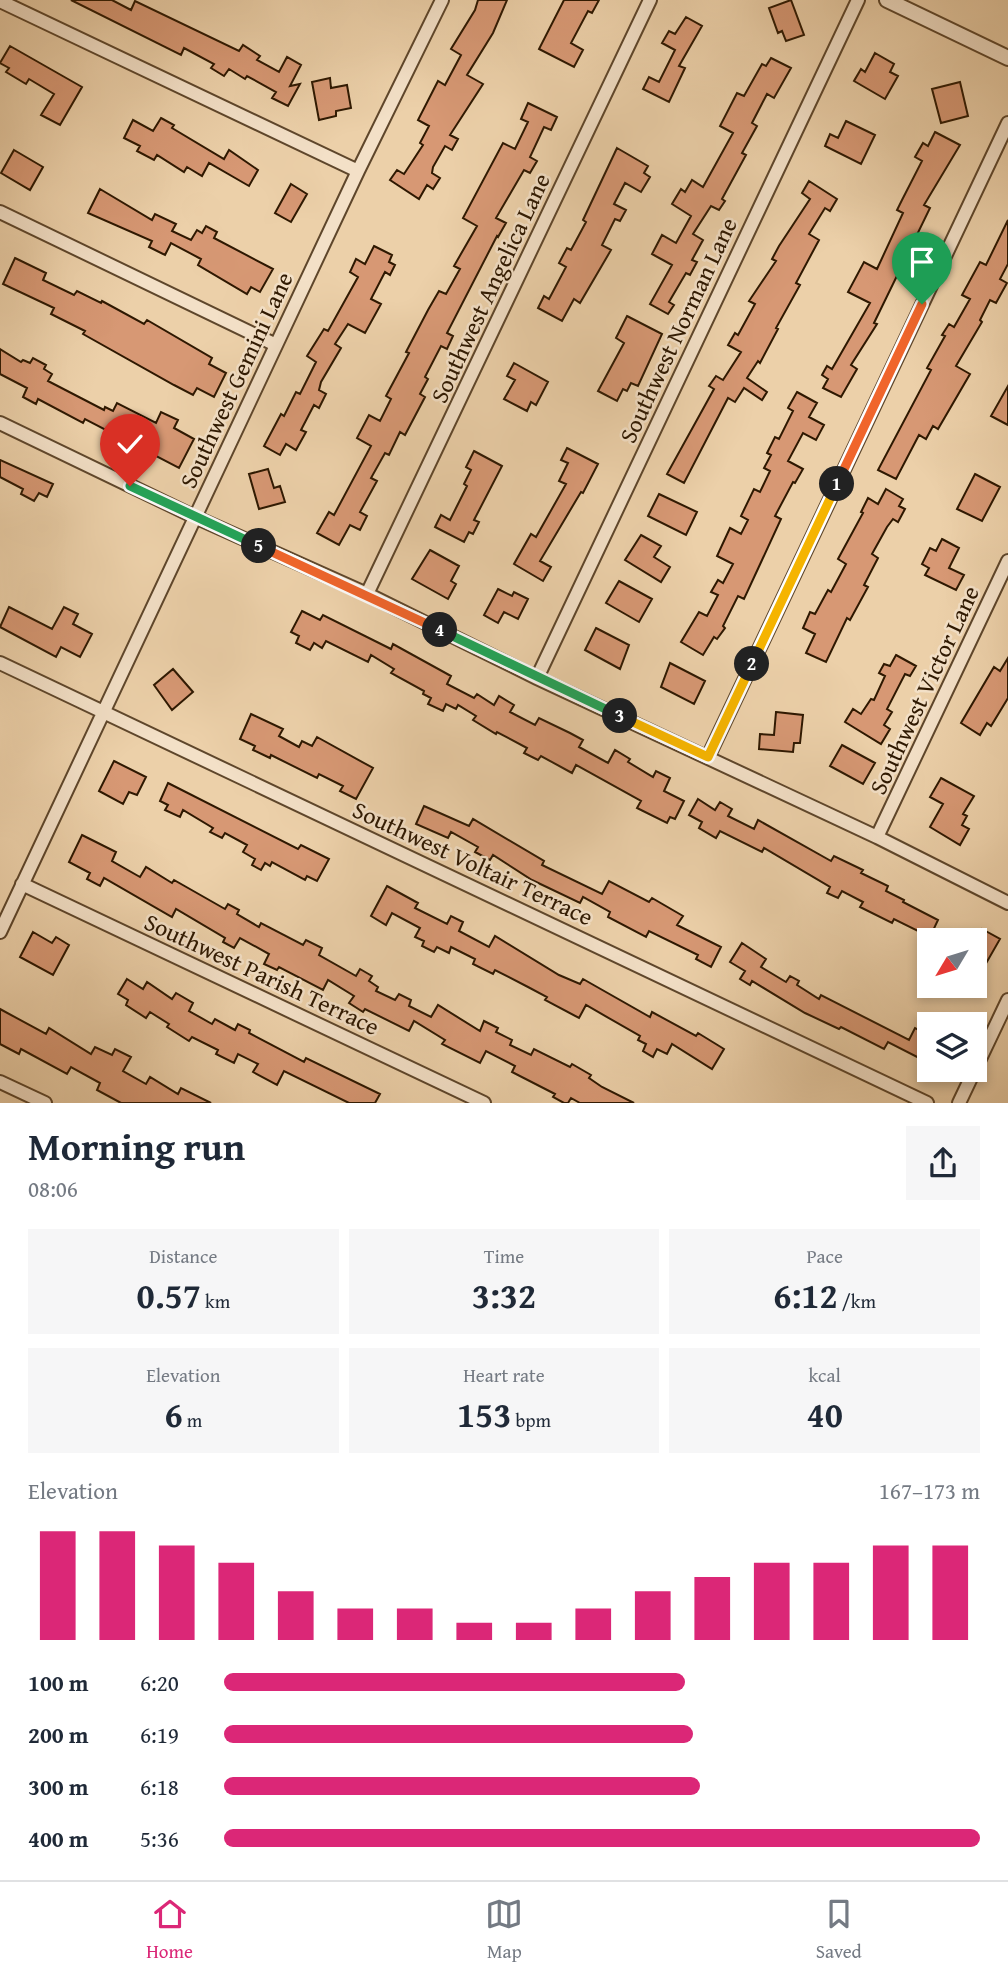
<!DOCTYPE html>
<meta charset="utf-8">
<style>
:root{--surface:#fff;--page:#f6f6f7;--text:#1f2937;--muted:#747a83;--line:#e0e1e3;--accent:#db2777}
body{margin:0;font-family:"Gentium Book Plus",serif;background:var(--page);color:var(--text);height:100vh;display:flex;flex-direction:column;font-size:26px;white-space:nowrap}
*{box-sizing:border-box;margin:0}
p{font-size:23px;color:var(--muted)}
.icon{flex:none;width:38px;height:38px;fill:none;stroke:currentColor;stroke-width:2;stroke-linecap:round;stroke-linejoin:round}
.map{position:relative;height:1103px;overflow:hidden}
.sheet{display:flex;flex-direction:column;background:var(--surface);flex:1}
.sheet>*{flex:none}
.needle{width:46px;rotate:232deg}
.buttons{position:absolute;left:917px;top:928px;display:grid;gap:14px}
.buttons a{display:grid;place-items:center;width:70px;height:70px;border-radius:0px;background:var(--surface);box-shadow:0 4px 10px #0003;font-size:35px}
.pin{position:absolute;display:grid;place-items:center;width:60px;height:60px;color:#fff;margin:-72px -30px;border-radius:50% 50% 50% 0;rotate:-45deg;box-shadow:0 0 7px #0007}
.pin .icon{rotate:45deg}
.km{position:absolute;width:35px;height:35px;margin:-18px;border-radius:50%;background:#222;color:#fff;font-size:19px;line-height:35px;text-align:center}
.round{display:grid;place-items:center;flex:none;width:74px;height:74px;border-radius:0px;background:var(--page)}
.headline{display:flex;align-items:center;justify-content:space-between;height:119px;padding:0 28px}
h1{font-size:38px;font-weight:700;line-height:52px}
.stats{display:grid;grid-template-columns:repeat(3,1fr);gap:10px;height:119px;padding:7px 28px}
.stats div{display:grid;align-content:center;border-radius:0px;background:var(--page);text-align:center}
.stats b{font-size:35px;font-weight:700}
.stats small{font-size:19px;font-weight:400}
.stats p{font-size:19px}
.chart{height:196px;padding:14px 28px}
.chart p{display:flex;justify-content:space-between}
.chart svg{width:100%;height:126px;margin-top:7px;stroke:var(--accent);stroke-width:6}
ul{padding:0 28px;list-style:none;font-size:23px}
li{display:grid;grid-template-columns:112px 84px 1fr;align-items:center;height:52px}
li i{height:18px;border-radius:9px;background:var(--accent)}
.dock{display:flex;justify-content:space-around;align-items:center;height:98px;border-top:2px solid var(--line);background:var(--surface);font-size:19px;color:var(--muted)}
.dock a{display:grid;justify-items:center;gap:4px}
.dock .on{color:var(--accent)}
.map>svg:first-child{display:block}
.building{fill:#d79874;stroke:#2e1801;stroke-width:2}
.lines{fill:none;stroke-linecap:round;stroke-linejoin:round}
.minor-casing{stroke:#5e462b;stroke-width:16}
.tertiary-casing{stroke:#5e462b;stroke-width:18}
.minor{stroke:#f3e0c7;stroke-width:12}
.tertiary{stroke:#f3e0c7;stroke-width:14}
.split-1-casing{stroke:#fff;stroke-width:14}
.split-2-casing{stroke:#fff;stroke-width:14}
.split-3-casing{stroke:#fff;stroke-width:14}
.split-4-casing{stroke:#fff;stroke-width:14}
.split-5-casing{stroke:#fff;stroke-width:14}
.split-6-casing{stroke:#fff;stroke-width:14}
.split-1{stroke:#f0652b;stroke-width:9}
.split-2{stroke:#f5b400;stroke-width:9}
.split-3{stroke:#f5b400;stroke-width:9}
.split-4{stroke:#22a559;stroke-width:9}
.split-5{stroke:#f0652b;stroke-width:9}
.split-6{stroke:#22a559;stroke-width:9}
.labels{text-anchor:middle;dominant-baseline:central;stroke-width:5;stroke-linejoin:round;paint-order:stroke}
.street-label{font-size:24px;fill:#2e1801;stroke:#f3e0c7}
</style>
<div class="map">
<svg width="1008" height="1103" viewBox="0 0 1008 1103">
<rect width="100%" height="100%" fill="#ecd0a9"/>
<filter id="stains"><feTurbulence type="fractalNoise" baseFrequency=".00286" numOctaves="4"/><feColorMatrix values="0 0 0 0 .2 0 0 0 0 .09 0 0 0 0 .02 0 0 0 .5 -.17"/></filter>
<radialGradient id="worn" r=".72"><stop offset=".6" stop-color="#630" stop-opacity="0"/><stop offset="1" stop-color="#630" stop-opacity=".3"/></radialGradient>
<path class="building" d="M71,0H112L131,10L135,1L239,51L243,45L260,56L257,60L279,72L287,57L301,65L290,86L300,84L288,106L272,98L276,92L247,76L245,79L229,69L224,76L211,68L214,64L184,48L181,55Z
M478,0H507L493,33L467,75L483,84L450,135L458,139L452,150L445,146L433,167L432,173L440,178L433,189L427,185L419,199L390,180L397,170L404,174L423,145L420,143L429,126L418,120L438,81L445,85L461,55L451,49L475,10Z
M564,0H599L592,13L588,11L571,43L583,50L574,67L539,49Z
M791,0L804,35L786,41L782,31L778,33L769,8Z
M686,17L702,26L679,66L685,68L669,102L643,89L649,77L659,82L675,50L662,43L669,31L675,34Z
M10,46L82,87L60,125L41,115L54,94L29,79L26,84L6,72L9,68L0,63Z
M875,53L894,64L890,72L898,76L885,99L854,81L861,69L865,72Z
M771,58L791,68L774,98L767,94L752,123L757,126L742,153L746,155L722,199L725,201L719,210L711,206L693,234L703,240L692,260L697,262L690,275L686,273L669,302L674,305L668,314L650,304L672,265L652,254L662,235L676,243L691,216L672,204L681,189L685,192L692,180L703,187L733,133L720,126L737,93L744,96L762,64L766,66Z
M330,78L331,88L347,85L351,108L336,111V116L319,120L312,82Z
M960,82L968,116L941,123L932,89Z
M528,103L557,117L551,130L544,127L530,157L537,161L530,173L524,170L496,218L506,223L498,237L497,236L447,333L453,336L447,349L441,346L425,377L428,379L420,394L425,397L405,435L400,432L389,455L385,453L371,478L377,481L360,512L367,516L360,530L350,525L339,545L317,533L329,512L334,515L371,446L357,438L369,415L380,421L391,399L386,396L409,353L406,352L428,310L439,291L446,294L460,269L454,266L477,226L463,218L503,143L515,149L528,122L521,119Z
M161,118L174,125L172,128L224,159L229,150L258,170L249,186L209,163L202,176L187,167L184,172L157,155L154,160L137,151L140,146L124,138L133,120L153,131Z
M846,121L875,135L861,164L825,146L830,134L838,138Z
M935,132L960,145L924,205L930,208L874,323L877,324L851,365L857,369L841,397L823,388L828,379L822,375L827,366L832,369L870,303L848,292L864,262L877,269L903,213L897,210L902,200L922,161L915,157L923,143L928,146Z
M617,148L648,166L644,173L650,177L641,192L625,183L614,204L626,210L620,221L615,219L602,245L611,250L580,303L574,299L562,321L538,308L544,296L549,299L566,267L559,263L567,248L571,250L586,222L583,220Z
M14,150L43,167L30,190L1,173Z
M809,181L837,199L830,211L825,208L809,234L819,240L796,283L800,285L776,328L778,329L760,363L758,361L747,378L767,392L762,400L744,388L735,402L728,398L684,483L667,474L714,389L709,386L716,376L723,380L741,352L728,345L735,333L738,335L755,304L749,301L776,261L772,259L779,246L810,199L802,193Z
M291,184L307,194L291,222L275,213Z
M100,189L152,220L155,214L176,224L172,231L191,240L197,230L202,233L206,226L217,232L214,238L273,269L260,292L251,287L247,294L198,265L201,259L171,243L165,255L149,247L152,241L88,213Z
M1008,220V264L1000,279L1007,283L996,303L990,300L980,320L982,322L956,366L970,374L938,429L933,426L926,439L919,435L896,479L878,470L931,370L927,368L945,336L942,335L949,324L954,327L970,299L962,295L980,262L986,265Z
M374,246L392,255L389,262L395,265L390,275L385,272L371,299L381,304L365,333L348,324L335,344L341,348L321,382L319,390L326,394L319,408L314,405L301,430L306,432L296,450L286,444L280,455L264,446L281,414L284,416L296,392L300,394L316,362L307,356L324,329L328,331L358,277L350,272L356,259L365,264Z
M15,258L46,273L43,280L74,295L77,291L101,303L102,301L144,324L147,320L212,358L209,364L226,373L214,397L197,388L193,395L174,385L83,334L85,331L51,314L54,308L3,284Z
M627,316L662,334L638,386L631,383L627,391L623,389L617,401L598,391L624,343L616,338Z
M0,349L21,362L23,360L30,363L33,358L46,365L44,369L52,374L48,381L104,410L105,407L113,411L117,403L156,423L161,412L178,420L174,428L194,439L179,468L85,419L83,423L38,399L36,404L23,397L27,388L0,374Z
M514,363L548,382L536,405L531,402L527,411L504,399L515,380L507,376Z
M1008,386V425L991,416Z
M797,392L817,403L809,417L824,425L816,440L803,433L788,461L803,469L795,483L793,482L775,516L781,519L744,599L738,596L723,626L725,628L717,639L714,637L703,655L681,642L699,612L707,616L718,595L711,592L718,580L723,583L733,564L717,556L730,528L741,534L748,520L741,516L754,489L760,492L770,471L764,468L771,455L767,453L775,437L779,439L793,411L788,408Z
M567,448L598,464L583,493L581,492L540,561L551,567L543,581L514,564L531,534L536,537L566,484L559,481L568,463L561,460Z
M474,451L502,466L474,520L479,522L473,534L469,532L464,542L435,527L441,515L450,520L467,486L464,484L471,470L466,467Z
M0,460L53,484L47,497L39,493L34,501L21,494L23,489L0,477Z
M268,469L274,488L280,486L285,502L259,509L249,474Z
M975,474L1000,487L982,521L957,509Z
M886,489L903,499L899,506L905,509L898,522L893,519L887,527L872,554L878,558L864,585L868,587L850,620L847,618L826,662L806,653L815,634L803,628L810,612L815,614L828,590L831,592L846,564L838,559L863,513L861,512L868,498L878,504Z
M659,494L697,512L686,535L648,516Z
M641,535L661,546L654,557L670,567L661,582L625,560Z
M942,539L959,548L949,568L964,575L956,590L925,575L929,568L922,564L930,548L936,551Z
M430,550L459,566L451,581L456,584L448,599L412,579Z
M619,581L652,599L639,622L606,603Z
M498,589L512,596L514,592L528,599L518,619L504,612L498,623L484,615Z
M9,607L52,629L64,607L78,614L73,624L92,634L80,657L61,647L56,657L0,627Z
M302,611L320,620L323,615L391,649L393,644L451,676L447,684L474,698L477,694L494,705L499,696L514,705L510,712L535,725L539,718L570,733L583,740L579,747L608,763L615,750L630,759L628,762L653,777L656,771L670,778L664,791L684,801L675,819L670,817L667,823L637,808L641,801L576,765L572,773L541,756L538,760L524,753L527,748L497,732L496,734L473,720L476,716L458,705L456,709L446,704L443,711L428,704L431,698L423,694L424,691L391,673L394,669L371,655L368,662L326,641L322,648L314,643L310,650L296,643L299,636L291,632Z
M596,628L629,645L620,669L585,650Z
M896,655L916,666L910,676L905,674L887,709L892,712L884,725L890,729L881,744L845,722L853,709L861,714L871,699L874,700L885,676L879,673L884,664L890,666Z
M1008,658V698L991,726L987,723L980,735L961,723L994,667L1000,671Z
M670,663L705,681L694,704L661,687Z
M173,669L193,692L172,710L154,685Z
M776,712L803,715L800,743H794L793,752L759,749L760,734L774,735Z
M251,714L283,729L279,736L299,747L302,741L312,746L317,737L373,768L356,799L340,791L343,786L319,774L317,778L271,755L270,758L253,750L255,746L240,739Z
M842,745L875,763L863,784L830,766Z
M114,761L146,777L137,795L129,792L123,804L99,791Z
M941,778L974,796L963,814L967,816L962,825L969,829L960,845L930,827L943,804L930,797Z
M168,783L298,849L301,845L329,859L317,881L307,876L305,880L272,862L270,866L265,863L261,870L252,865L255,859L243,852L247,845L225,833L222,838L210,832L213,828L183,810L180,817L165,810L168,805L160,801Z
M698,799L715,810L720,802L732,809L728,816L754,829L758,820L831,861L834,856L863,870L861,873L888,886L886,891L904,900L903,902L938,920L930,937L894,919L892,923L860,907L863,902L842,891L838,898L827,893L830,887L764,848L762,852L720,831L716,838L699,828L702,822L689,815Z
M424,806L469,826L473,819L544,861L542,865L602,894L609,881L649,902L652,898L683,916L677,925L721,947L711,967L696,959L698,955L649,931L646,937L608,917L610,912L583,897L580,903L532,880L493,855L490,860L475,852L478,847L451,832L448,838L416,824Z
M82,835L116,852L112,861L140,877L146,867L172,883L174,880L225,909L228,904L239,910L237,914L259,927L261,923L303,945L306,940L322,948L319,955L356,976L360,969L372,976L369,981L378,987L376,991L395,1000L399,994L411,1000L409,1006L431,1017L438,1005L480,1031L484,1021L498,1028L496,1032L512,1040L510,1045L531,1055L534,1049L570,1067L572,1064L591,1075L589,1078L602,1087L634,1103H580L571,1098L568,1103H564L553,1097L555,1094L512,1072L515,1066L486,1051L480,1063L442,1044L445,1040L414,1021L409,1031L365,1009L363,1012L349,1003L354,996L328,980L323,990L279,967L277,970L264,964L269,954L240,938L234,948L223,942L225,938L176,909L172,917L104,878L100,886L87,879L90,873L69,862Z
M387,886L418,903L415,908L447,924L451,916L463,922L459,931L489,947L495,936L559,975L580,984L583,979L650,1017L652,1012L696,1036L698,1033L724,1049L712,1069L672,1044L667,1054L657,1049L653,1057L643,1051L646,1044L638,1040L640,1036L586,1005L579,1018L545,1000L547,997L528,987L495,970L493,974L473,964L475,959L451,947L449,953L437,947L434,952L422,946L424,941L415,937L420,928L392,913L386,925L371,916Z
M982,929L1000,939L984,967L975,962V942Z
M33,932L52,943L56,937L69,945L53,975L20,957Z
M742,943L766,959L761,967L786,982L790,976L799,981L797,985L819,999L821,995L909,1040L915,1028L929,1035V1063L888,1042L884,1049L841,1027L839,1029L805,1013L752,981L750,985L740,979L745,971L730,962Z
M127,979L143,989L147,982L172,999L176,993L193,1003L189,1011L212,1024L215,1019L235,1030L238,1024L250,1030L249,1033L304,1062L306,1058L380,1094L375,1103H349L284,1071L277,1085L253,1072L258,1064L238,1054L234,1063L216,1054L218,1050L192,1037L189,1041L167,1027L169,1024L150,1012L146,1018L126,1005L128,1000L118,994Z
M0,1009L46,1034L49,1028L91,1054L95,1047L112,1055L115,1049L131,1057L123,1071L146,1084L150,1077L178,1094L181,1088L211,1103H121L97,1090L100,1083L71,1067L67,1074L21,1049L19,1054L0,1044Z"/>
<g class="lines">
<g class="minor-casing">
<path id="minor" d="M0,1L358,171
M0,212L276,345
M0,423L195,517L367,594L537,678L877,837L1008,903
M367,594L650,0
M0,663L927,1103
M537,678L858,0
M708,757L1008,123
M877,837L1008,561
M22,884L484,1103
M0,932L358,171L442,0
M0,1082L45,1103
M959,1103L1008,1000"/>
</g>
<g class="tertiary-casing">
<path id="tertiary" d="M887,0L1008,58"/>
</g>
<use href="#minor" class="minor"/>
<use href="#tertiary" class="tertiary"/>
</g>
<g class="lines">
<g class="split-1-casing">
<path id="split-1" d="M837,484L922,304"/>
</g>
<g class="split-2-casing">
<path id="split-2" d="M752,664L837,484"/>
</g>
<g class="split-3-casing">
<path id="split-3" d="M620,716L708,757L752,664"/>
</g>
<g class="split-4-casing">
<path id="split-4" d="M440,630L620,716"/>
</g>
<g class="split-5-casing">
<path id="split-5" d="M259,546L440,630"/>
</g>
<g class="split-6-casing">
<path id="split-6" d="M130,486L259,546"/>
</g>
<use href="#split-1" class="split-1"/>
<use href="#split-2" class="split-2"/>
<use href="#split-3" class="split-3"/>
<use href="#split-4" class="split-4"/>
<use href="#split-5" class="split-5"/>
<use href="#split-6" class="split-6"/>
</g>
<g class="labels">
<g class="street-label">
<text transform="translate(490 288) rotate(-65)">Southwest Angelica Lane</text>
<text transform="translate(678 330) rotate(-65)">Southwest Norman Lane</text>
<text transform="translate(236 380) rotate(-65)">Southwest Gemini Lane</text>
<text transform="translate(924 690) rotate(-65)">Southwest Victor Lane</text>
<text transform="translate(473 863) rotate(25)">Southwest Voltair Terrace</text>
<text transform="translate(262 974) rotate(25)">Southwest Parish Terrace</text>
</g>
</g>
<rect width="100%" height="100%" filter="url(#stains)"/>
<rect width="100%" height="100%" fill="url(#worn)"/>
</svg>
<div class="buttons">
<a><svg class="needle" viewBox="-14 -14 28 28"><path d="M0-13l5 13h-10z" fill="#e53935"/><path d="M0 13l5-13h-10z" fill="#747a83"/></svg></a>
<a><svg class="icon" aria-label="layers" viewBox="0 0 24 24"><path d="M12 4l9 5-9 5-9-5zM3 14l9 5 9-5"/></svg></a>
</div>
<div class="pin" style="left:922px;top:304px;background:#1e9e55"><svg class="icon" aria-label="arrive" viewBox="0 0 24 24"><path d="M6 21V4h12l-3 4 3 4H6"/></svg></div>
<div class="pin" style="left:130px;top:486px;background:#d93025"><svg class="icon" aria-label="check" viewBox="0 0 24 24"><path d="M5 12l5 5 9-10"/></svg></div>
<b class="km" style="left:837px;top:484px">1</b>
<b class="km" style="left:752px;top:664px">2</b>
<b class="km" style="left:620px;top:716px">3</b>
<b class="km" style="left:440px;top:630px">4</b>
<b class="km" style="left:259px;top:546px">5</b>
</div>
<section class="sheet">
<div class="headline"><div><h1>Morning run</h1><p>08:06</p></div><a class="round"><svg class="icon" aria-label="share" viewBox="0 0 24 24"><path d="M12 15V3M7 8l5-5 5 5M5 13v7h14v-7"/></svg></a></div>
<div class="stats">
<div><p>Distance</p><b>0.57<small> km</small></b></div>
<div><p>Time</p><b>3:32</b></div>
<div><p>Pace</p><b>6:12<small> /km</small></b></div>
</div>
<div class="stats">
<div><p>Elevation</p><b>6<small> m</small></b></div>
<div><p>Heart rate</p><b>153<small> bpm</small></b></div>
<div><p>kcal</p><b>40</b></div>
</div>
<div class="chart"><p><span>Elevation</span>167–173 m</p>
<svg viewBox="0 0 160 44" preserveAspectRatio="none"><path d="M5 44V6M15 44V6M25 44V11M35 44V17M45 44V27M55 44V33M65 44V33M75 44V38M85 44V38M95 44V33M105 44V27M115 44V22M125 44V17M135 44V17M145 44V11M155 44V11"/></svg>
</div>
<ul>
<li><b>100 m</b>6:20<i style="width:61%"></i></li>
<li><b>200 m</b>6:19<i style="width:62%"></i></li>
<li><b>300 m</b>6:18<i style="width:63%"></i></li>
<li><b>400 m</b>5:36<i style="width:100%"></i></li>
</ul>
</section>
<nav class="dock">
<a class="on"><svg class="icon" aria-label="home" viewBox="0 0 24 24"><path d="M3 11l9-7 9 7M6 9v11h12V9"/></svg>Home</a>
<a><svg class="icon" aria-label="map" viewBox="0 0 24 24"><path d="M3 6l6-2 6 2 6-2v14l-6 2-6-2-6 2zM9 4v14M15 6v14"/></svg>Map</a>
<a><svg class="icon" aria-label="saved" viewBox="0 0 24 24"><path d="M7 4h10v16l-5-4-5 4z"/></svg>Saved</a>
</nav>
